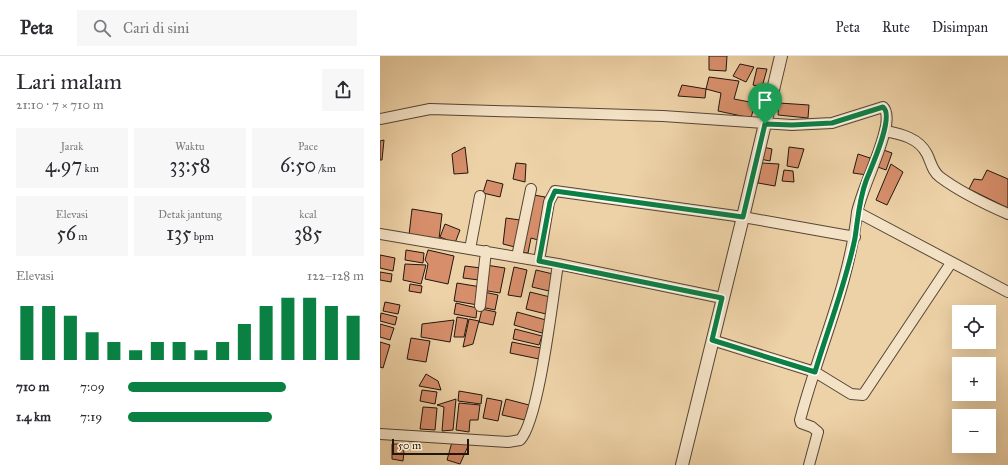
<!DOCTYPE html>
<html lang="id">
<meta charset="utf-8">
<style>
:root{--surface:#fff;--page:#f7f7f7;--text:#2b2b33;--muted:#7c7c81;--line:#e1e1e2;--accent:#0b8043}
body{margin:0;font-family:"IM FELL Great Primer",serif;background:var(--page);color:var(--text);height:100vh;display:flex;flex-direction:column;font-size:15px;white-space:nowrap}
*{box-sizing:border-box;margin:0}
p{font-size:13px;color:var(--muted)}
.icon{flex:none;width:22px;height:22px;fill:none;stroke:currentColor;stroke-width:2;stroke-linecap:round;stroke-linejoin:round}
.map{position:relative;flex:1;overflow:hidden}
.panel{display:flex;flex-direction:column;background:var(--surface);width:380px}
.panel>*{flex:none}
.tools{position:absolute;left:572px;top:249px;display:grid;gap:8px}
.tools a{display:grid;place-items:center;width:44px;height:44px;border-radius:0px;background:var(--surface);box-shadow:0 4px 16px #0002;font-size:20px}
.scale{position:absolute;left:12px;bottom:10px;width:77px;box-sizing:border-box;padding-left:4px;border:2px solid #21160e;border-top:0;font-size:11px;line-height:14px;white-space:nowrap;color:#21160e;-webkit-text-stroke:3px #f4e2c6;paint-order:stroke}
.pin{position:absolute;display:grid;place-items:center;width:34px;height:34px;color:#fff;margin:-41px -17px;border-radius:50% 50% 50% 0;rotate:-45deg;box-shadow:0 0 4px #0007}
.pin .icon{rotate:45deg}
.round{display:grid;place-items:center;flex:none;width:42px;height:42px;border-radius:0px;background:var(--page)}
.summary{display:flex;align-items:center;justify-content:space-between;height:68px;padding:0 16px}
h1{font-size:22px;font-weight:600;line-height:30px}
.stats{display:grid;grid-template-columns:repeat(3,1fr);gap:6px;height:68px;padding:4px 16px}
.stats div{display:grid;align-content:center;border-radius:0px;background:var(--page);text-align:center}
.stats b{font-size:20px;font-weight:600}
.stats small{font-size:11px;font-weight:400}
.stats p{font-size:11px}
.chart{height:112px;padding:8px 16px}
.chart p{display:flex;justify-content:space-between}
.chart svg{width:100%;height:72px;margin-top:4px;stroke:var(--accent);stroke-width:6}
ul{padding:0 16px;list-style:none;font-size:13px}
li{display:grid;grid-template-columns:64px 48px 1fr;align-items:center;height:30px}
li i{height:10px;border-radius:5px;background:var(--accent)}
header{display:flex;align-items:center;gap:24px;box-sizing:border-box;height:56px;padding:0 20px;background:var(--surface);border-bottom:1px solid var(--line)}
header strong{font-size:19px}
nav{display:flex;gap:22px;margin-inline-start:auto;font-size:14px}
.search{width:280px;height:36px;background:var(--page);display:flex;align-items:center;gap:10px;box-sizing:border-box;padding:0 14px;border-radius:0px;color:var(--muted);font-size:15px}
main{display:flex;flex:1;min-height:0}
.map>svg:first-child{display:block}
.building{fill:#d78e6b;stroke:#21160e}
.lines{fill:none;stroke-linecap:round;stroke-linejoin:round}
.minor-casing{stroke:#544534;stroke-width:12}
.tertiary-casing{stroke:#544534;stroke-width:14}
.minor{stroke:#f4e2c6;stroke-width:10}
.tertiary{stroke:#f4e2c6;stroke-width:12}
.route-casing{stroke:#fff;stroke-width:8}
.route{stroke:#0b8043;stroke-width:5}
</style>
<header>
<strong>Peta</strong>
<div class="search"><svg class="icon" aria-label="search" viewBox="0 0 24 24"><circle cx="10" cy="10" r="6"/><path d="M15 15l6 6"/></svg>Cari di sini</div>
<nav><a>Peta</a><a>Rute</a><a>Disimpan</a></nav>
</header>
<main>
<section class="panel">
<div class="summary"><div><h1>Lari malam</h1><p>21:10 · 7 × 710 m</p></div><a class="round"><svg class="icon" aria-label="share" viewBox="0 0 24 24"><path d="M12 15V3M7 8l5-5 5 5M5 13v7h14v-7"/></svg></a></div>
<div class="stats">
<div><p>Jarak</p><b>4.97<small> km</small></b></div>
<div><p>Waktu</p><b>33:58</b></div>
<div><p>Pace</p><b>6:50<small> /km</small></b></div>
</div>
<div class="stats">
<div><p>Elevasi</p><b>56<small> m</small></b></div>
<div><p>Detak jantung</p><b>135<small> bpm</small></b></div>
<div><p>kcal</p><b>385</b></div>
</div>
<div class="chart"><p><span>Elevasi</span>122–128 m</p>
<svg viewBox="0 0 160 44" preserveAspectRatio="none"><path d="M5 44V11M15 44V11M25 44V17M35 44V27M45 44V33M55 44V38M65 44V33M75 44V33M85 44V38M95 44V33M105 44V22M115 44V11M125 44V6M135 44V6M145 44V11M155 44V17"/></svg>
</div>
<ul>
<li><b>710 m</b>7:09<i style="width:67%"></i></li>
<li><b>1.4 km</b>7:19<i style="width:61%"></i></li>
</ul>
</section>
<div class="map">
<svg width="628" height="409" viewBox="0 0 628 409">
<rect width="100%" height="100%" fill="#eed2a7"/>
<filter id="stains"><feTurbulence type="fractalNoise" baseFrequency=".005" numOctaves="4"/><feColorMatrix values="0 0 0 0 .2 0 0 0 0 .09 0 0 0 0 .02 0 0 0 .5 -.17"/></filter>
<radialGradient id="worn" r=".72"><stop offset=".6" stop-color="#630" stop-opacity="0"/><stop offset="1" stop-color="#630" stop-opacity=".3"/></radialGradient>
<path class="building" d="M329,0H347L346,15L329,14Z
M360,8L374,11L366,26L353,20Z
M377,12L387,13L382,31L373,29Z
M329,21L359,25L354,43L375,47L371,62L338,55L341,37L326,33Z
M302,29L326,33L325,42L298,40Z
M399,47L429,49L428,62L398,59Z
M4,84L2,104H0V85Z
M85,91L88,117L74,118L72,98Z
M383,91L392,93L390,105L380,103Z
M409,91L424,93L418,112L407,110Z
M501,93L512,97L506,114L495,110Z
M478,98L490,102L487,119L473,117Z
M136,107L146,108L145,126L133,123Z
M382,107L399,108L395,130L378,127Z
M511,108L523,116L507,149L496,144Z
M404,114L413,115L414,126L402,125Z
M607,114L628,123V152L589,133L594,123L602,124Z
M107,124L123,128L120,141L103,137Z
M154,139L165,141L158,184L151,182L148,197L141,196Z
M32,153L62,158L59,183L29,179Z
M126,162L140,164L135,191L123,188Z
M65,168L80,174L75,187L60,181Z
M26,194L44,197L43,207L25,204Z
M48,194L74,200L68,228L45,223L48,208L45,204Z
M0,199L15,202L13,215L0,212Z
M25,208L46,209L41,228L23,224Z
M106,209L125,212L120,237L102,234Z
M85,210L101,212L99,224L83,222Z
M134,211L147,214L141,241L128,239Z
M156,214L173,218L169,235L152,231Z
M0,216L12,218L11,226L0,224Z
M77,227L101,231L98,249L74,245Z
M30,228L42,230L41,237L29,235Z
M104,236L118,239L115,254L101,251Z
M150,236L170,241L166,258L146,253Z
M5,246L20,249L18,258L3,255Z
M76,247L97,252L96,262L74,258Z
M102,253L116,256L113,269L99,266Z
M137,256L166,264L162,277L134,269Z
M1,257L17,261L15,269L0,265Z
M77,261L88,263L84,281H74Z
M89,263L99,265L93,288L83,291Z
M74,264L70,286L41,281L42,268Z
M0,268L14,272L10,284L0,281Z
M135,273L162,280L159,289L133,283Z
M31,282L50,285L46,306L27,303Z
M0,286L10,289L3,312L0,311Z
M132,286L161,292L159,303L130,297Z
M46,318L58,325L61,334L39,330Z
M42,334L57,336L55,348L40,345Z
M79,335L102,339L101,348L78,345Z
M107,342L122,345L118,365L103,362Z
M76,343L73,374L62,375L64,351L57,349Z
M126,343L149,349L145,364L122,359Z
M79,347L100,349L98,364H90L89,376L76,374Z
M43,351L57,352L55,374L40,373Z
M72,386L89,388L80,408L67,404Z
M12,388H20L24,396L23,405L12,403Z"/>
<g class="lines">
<g class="minor-casing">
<path id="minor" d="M0,63L50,53L283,60L412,69L452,67L503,51C508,55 507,68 505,74C499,101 484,128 477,156
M505,75C521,78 539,82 547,98C551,106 552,115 560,121C580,136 605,148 628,158
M0,178L178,208L342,242
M90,193L100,140
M137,201L151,133
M159,205L169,146L175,135L363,161L475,181
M100,250L106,195
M332,284L435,316L471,338L483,339L571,207
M0,378L128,386L140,384C159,365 173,240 178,208
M429,409L438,376L432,371L421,367L420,364C438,295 470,227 477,156L628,236"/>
</g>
<g class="tertiary-casing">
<path id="tertiary" d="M302,409L363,161L401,0"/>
</g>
<use href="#minor" class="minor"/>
<use href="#tertiary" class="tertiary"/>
</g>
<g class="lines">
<g class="route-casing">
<path id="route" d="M503,51C515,60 491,112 486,125C479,144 478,162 475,182C466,227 448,272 435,316L332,284L342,242L159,205L170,146L175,135L363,161L385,68L412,69L452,67Z"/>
</g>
<use href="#route" class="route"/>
</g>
<rect width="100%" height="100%" filter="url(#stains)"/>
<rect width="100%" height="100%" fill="url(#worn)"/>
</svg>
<div class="tools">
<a><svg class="icon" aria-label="locate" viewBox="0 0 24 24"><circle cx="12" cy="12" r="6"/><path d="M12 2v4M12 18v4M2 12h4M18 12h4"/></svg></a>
<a>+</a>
<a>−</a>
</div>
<div class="scale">50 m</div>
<div class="pin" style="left:385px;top:68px;background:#1e9e55"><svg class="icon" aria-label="arrive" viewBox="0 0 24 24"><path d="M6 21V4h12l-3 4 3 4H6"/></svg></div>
</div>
</main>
